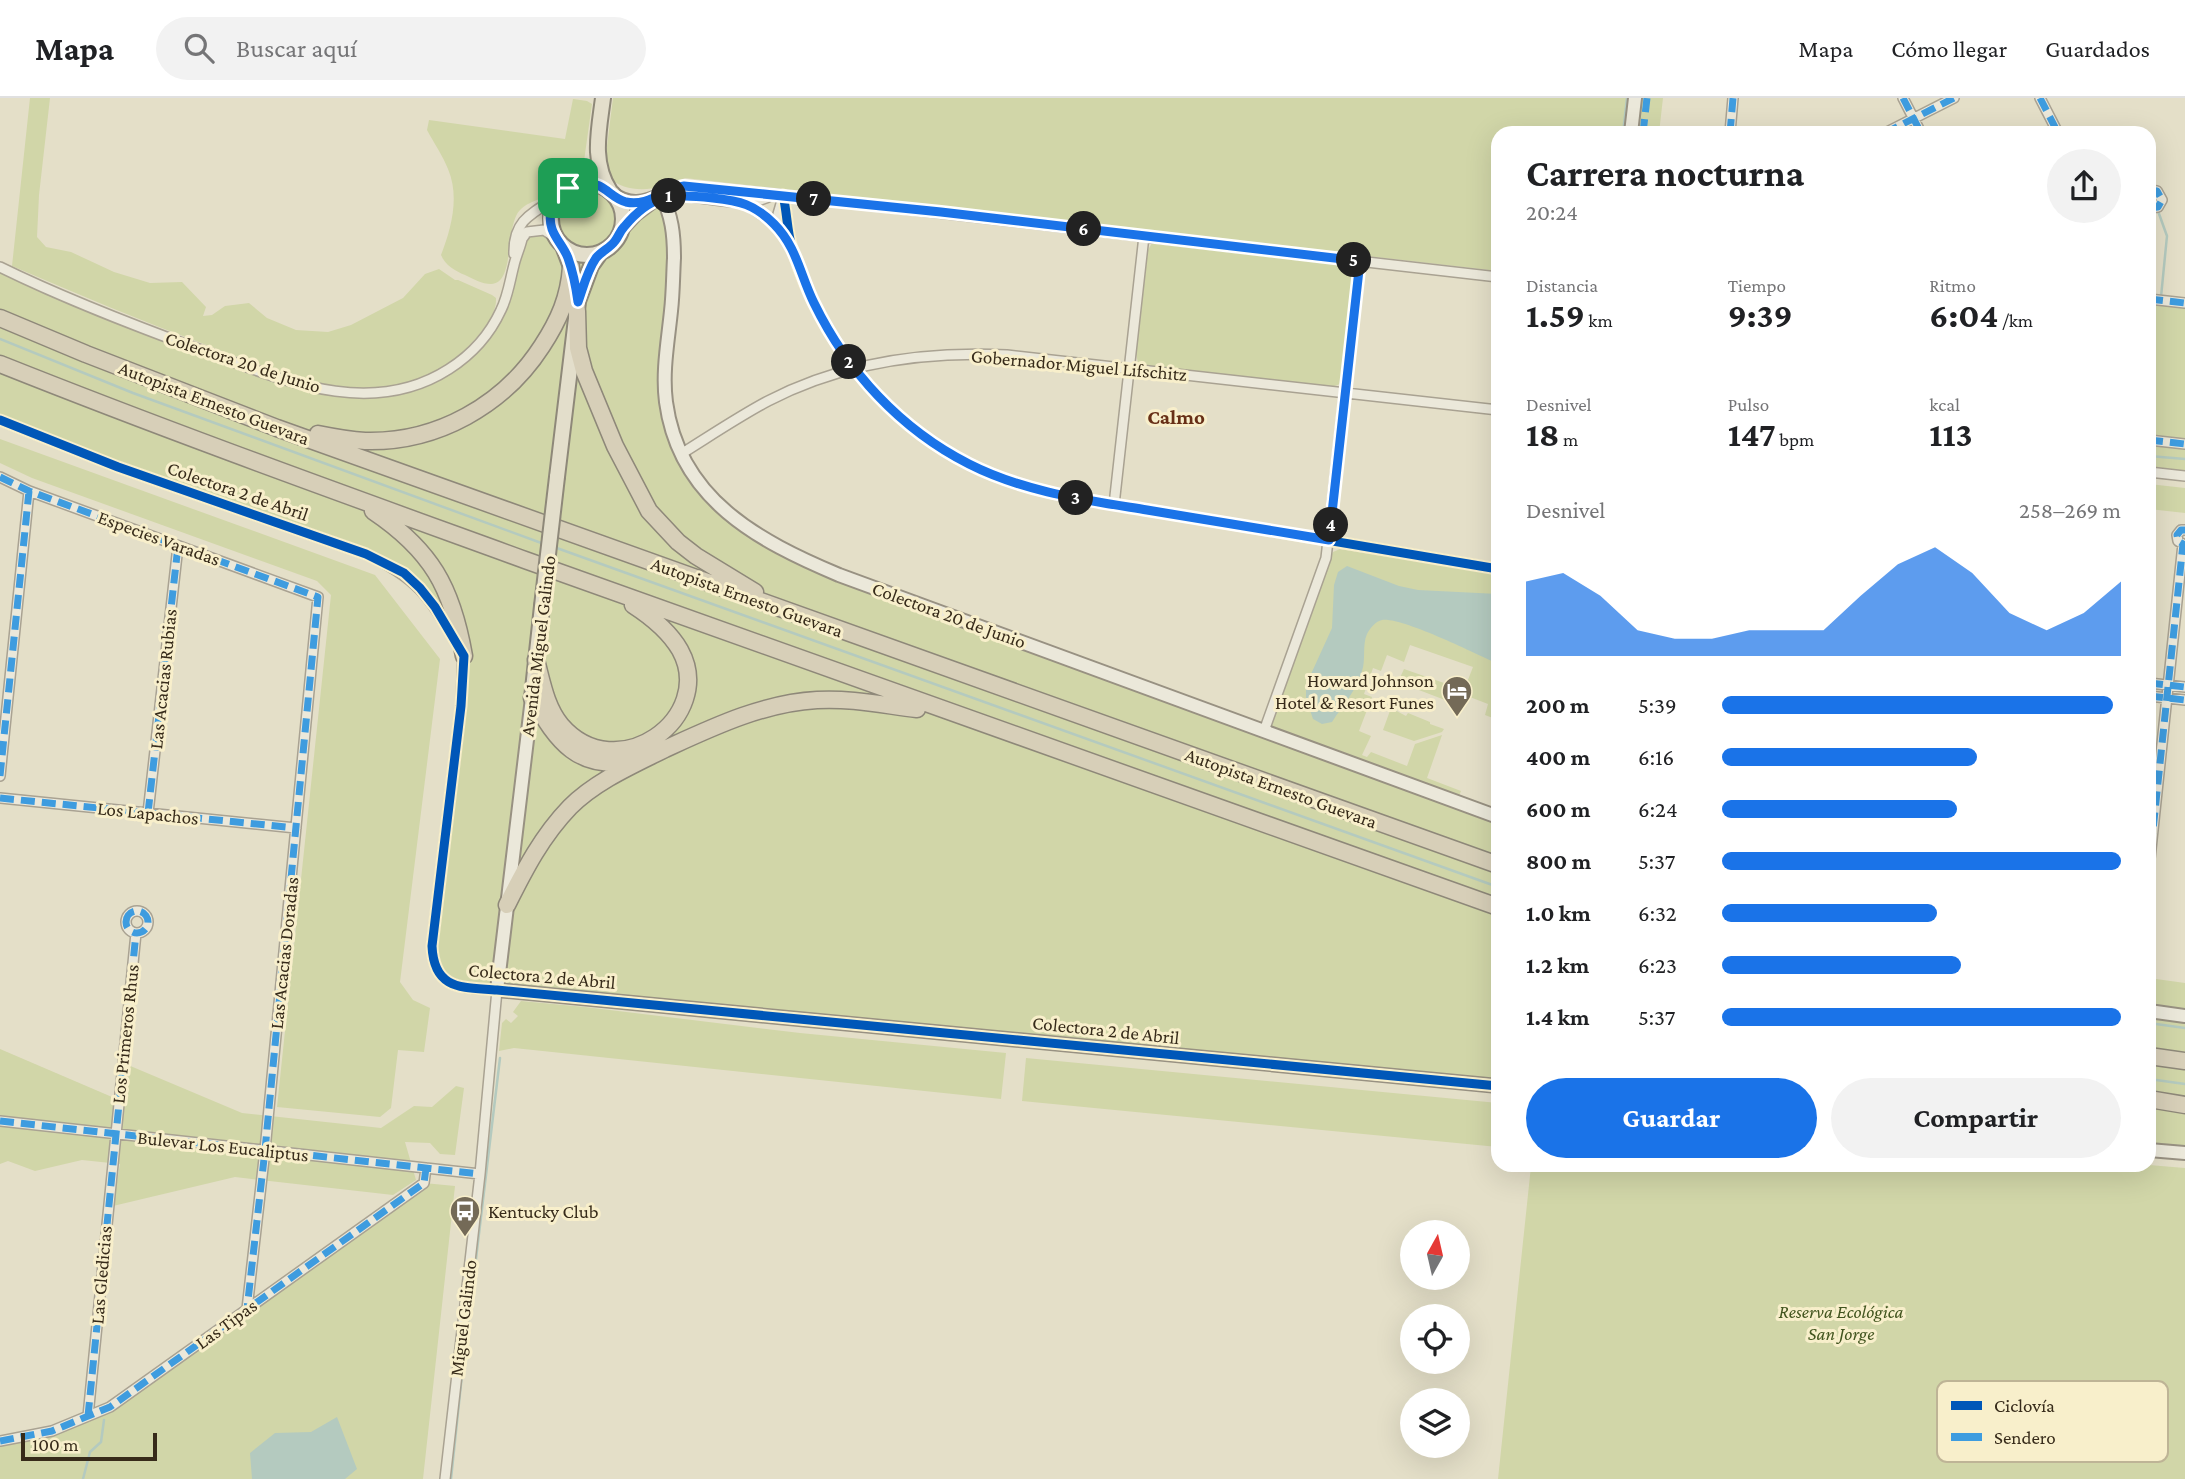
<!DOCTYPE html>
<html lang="es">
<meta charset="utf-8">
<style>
:root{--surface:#fff;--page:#f2f2f2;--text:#202124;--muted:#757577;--line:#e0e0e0;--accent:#1a73e8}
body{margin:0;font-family:"Crimson Pro",serif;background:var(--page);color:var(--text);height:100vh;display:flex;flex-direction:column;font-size:26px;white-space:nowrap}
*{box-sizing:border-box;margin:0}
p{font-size:23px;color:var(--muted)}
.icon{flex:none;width:38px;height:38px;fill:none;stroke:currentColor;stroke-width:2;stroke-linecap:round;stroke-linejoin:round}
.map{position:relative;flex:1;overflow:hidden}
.side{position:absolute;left:1491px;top:28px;width:665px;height:1046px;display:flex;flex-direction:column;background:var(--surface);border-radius:21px;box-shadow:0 7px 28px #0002}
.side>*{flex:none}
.needle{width:46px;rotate:8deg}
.buttons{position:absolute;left:1400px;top:1122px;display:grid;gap:14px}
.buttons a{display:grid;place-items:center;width:70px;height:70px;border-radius:50%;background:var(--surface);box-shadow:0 7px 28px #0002;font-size:35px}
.scale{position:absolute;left:21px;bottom:18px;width:136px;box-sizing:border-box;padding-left:7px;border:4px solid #372b1a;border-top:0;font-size:19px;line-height:24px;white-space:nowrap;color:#372b1a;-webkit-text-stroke:5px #f8efcb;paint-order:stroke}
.pin{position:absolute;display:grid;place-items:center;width:60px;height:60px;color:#fff;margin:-30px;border-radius:14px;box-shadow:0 4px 10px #0006}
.km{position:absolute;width:35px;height:35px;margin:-18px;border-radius:50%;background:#222;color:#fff;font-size:19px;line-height:35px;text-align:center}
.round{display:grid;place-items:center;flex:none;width:74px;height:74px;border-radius:37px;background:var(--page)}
.headline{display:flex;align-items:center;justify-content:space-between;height:119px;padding:0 35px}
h1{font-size:38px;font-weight:700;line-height:52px}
.figures{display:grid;grid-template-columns:repeat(3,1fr);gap:10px;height:119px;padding:7px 35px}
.figures div{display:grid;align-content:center}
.figures b{font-size:35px;font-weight:700}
.figures small{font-size:19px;font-weight:400}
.figures p{font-size:19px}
.chart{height:196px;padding:14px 35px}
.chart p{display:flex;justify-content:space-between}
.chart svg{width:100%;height:126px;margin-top:7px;fill:var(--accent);opacity:.7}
.action{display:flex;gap:14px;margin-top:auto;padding:14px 35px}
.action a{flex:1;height:80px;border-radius:42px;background:var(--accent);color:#fff;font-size:28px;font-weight:700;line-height:80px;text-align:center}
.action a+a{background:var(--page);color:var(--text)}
ul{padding:0 35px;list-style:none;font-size:23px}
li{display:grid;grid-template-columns:112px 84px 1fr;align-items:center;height:52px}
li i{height:18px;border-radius:9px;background:var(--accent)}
header{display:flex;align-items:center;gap:42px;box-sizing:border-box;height:98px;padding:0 35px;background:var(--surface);border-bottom:2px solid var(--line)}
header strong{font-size:33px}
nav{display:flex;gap:38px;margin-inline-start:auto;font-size:24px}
.search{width:490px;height:63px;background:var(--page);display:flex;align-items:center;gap:18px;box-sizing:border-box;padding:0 24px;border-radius:38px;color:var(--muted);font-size:26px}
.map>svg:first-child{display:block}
.green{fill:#d1d6a8}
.water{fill:#b4cabf}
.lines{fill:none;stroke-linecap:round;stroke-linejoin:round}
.stream{stroke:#b4cabf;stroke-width:2.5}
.street-casing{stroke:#a9a292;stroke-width:12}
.secondary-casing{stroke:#989182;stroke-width:16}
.primary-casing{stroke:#8e8879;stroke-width:18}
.highway-casing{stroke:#8e8879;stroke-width:19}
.street{stroke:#ebe8da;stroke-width:9}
.secondary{stroke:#ebe8da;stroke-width:12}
.primary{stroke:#e3decb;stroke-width:14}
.highway{stroke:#d7cfb8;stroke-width:16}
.primary-bridge-casing{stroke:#8e8879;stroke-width:18;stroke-linecap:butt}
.primary-bridge{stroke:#e3decb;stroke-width:14}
.quiet{stroke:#3e9cdf;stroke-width:7;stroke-dasharray:14 7;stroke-linecap:butt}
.cycleway-casing{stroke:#f8efcb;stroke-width:13}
.cycleway{stroke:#0057b8;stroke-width:9}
.route-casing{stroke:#fff;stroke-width:14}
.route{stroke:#1a73e8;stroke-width:9}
.labels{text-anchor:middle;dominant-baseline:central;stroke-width:6;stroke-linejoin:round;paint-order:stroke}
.street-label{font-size:19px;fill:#372b1a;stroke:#f8efcb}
.poi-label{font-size:19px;fill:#372b1a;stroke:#f8efcb;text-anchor:end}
.park-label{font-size:19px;font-style:italic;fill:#42551f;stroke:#f8efcb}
.neighbourhood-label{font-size:21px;font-weight:bold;fill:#672f16;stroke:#f8efcb}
.key{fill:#f8efcb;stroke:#beb496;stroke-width:2}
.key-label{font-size:19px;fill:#372b1a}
</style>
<header>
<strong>Mapa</strong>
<div class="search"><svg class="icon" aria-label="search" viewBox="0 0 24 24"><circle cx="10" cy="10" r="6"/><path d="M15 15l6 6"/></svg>Buscar aquí</div>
<nav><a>Mapa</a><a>Cómo llegar</a><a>Guardados</a></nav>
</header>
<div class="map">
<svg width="2185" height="1381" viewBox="0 0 2185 1381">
<rect width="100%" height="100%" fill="#e4dfc8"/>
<path class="green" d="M30,0H50L39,97L37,139L46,149L71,154L114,174L150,185L182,184L206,209L203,218L212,217L225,208L249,205L267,220L296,232L328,234L351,227L403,200L425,176L439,171L455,182H458L492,197L496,200C497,219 480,236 468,249C439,279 398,292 357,290C306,287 256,266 209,248C142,223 77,196 12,168Z
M613,0H1629L1626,35H1498V173L685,80C658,92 631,98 607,79L604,56H606Z
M1638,0H1663L1659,35H1635Z
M573,1L587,3L592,6L584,63C577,81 567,76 557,87C553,91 550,95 545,98C537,103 528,104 521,111C504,126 516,186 491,186C482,186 473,181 465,177C455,173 445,167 441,157C451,131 460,99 448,71C443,58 434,45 427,32L429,22L565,41Z
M557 121a29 29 0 1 1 58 0a29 29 0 1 1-58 0Z
M656,102L669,112L666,304L701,388L769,445L1498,719V988L449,885L433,860L464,558L435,509L387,466L0,322V169L246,269L337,294L398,293L460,264L500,214L522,141L544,132C563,147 586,169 610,148C616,143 618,136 623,130C632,120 645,111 656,102Z
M1156,143L1347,165L1353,170L1354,175L1341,284L1338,287L1330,289L1146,269L1138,265L1136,255L1148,152L1152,145Z
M2149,201L2185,205V373L2149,370Z
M0,341L375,477L440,561L400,884L413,902L430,910L424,954L398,952L391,1010L380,1019L277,1009L331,497L317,483L32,380L0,365Z
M2149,386L2185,390V415L2149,411Z
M1340,451L1498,477V622L1485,617L1488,606L1462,596L1458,607L1398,584L1404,571L1464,592L1473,569L1410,547L1404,564L1387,557L1381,573L1373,570L1364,596L1372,599L1359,633L1371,638L1362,657L1367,659L1371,654L1407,668L1415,646L1442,637L1427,680L1461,693L1459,698L1271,629L1331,458L1333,454Z
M1391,610L1406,618L1408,615L1430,624V626L1444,631L1442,634L1414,643L1383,632Z
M2149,880L2185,885V911L2149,906Z
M521,903L585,909L800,935L1006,955L1001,1001L514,950L499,953L502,925L506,921L511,925L518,918L513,914Z
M2149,913L2185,918V1055L2149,1052Z
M0,951L112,999V1002L127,1003L128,967L242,1015L381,1030L414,1008L432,1009L456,988L464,990L455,1057L440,1056L430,1045L405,1044L416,1082L393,1097L235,1079L113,1108L120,1066L82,1062L35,1073L8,1063L0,1066Z
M1026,960L1498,1005V1049L1022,1003Z
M2149,1067L2185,1070V1381H1498L1531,1068Z
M424,1085L455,1088L423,1381H0V1343L52,1333L110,1309Z"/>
<path class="water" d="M1347,468L1399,488L1418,492L1498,496V566C1476,556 1402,519 1382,522C1376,523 1370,530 1367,536C1362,547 1366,562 1362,573C1357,592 1342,608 1332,624L1322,626L1313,621L1306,600V587L1332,530L1334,487L1338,474Z
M337,1319L357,1371L345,1381H252L250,1355L275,1335L311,1334Z"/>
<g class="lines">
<path class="stream" d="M1623,35L1627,0
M2158,113L2167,138L2161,199
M0,241L133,295L544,446
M2149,358L2185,361
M554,449L1498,789
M2149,925L2185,930
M2149,981L2185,986
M467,1236L500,960
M83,1381L90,1354L101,1344L104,1322
M451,1381L465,1248"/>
<g class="street-casing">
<path id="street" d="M1903,0L1921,35
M2040,0L2058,35
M1730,35L1733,0
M1885,35L1954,0
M2149,92L2157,93L2162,102L2158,109L2149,110
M661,97L676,89L684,88L773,96L1498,179
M783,97C787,114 787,133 792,150C819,241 884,324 969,366C999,381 1032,391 1065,398L1498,471
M662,99C695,93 744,115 772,97
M744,104L772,124L790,145
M782,133L778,116L783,99
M514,156C513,122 532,115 558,99
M0,169C65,201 133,227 201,252C280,281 370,322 449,271C471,257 490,236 501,212C508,198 510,182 514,167C516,158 520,150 522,141L527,134L544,132L556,140
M2149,201L2185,205
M0,322L118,369L366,456C417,480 428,497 456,544
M2149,342L2185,346
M681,356C710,338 738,319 768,303C841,265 925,253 1007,257L1498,312
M2149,374L2185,378
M0,379L29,393L318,499L265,1052L247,1211
M1114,407L1144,138
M2149,585L2185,589
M2149,598L2185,602
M1264,633L1326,460L1360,163
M0,678L29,393
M0,700L296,730
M148,715L178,448
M2149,770L2183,446L2178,443L2177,437L2181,432H2185
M126 824a11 11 0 1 1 22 0a11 11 0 1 1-22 0Z
M0,1023L480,1076
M88,1318L136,835
M0,1343L52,1333L110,1309L424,1085L426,1070
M445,1381L480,1076L497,892C463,889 434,893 432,848L461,608L463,556"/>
</g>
<g class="secondary-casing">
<path id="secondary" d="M1631,35L1635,0
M613,96C629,108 644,105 661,97C672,117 674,137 674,160C673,178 673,196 671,213C668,243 662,274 666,304C679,401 758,443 839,477L1498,719
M621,132L636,116L652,104
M532,600L497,892L1498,988
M2149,913L2185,918
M2149,1052L2185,1055"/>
</g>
<g class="primary-casing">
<path id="primary" d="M603,0C599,32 591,64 610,93
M551 121a36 36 0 1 1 72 0a36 36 0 1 1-72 0Z
M578,203L591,168L601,154
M557,379L578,204L571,169L563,148
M532,600L542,508"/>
</g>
<g class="highway-casing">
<path id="highway" d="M577,213L578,250L584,273L615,348L649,413L678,444L696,458L755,494
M0,220L86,256L277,330L1498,767
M0,266C173,335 349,398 525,462C849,579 1174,693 1498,809
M318,336C333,339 349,342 365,343C437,345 504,307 542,248C559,222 569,199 571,169
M373,413C431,452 452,489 464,558
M536,562C542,584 546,609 561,627C617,692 717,619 680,552C669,533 650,518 633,507
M532,600C558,644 577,673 635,663
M507,807C525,771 542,738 570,709C596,683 633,667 665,651C713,629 763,605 817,602C851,600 883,607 917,611
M2149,958L2185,963
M2149,1001L2185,1007"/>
</g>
<use href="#street" class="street"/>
<use href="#secondary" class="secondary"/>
<use href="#primary" class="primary"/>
<use href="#highway" class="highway"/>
<g class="primary-bridge-casing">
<path id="primary-bridge" d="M542,508L557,379"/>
</g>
<use href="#primary-bridge" class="primary-bridge"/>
<path class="quiet" d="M1903,0L1921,35
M2040,0L2058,35
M1643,35L1647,0
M1730,35L1733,0
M1885,35L1954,0
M2149,92L2157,93L2162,102L2158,109L2149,110
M2149,201L2185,205
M2149,342L2185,346
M0,379L29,393L318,499L265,1052L247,1211
M2149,585L2185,589
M2149,598L2185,602
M0,678L29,393
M0,700L296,730
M148,715L178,448
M2149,770L2183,446L2178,443L2177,437L2181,432H2185
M126 824a11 11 0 1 1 22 0a11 11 0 1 1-22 0Z
M0,1023L480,1076
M88,1318L136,835
M0,1343L52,1333L110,1309L424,1085L426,1070"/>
<g class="cycleway-casing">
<path id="cycleway" d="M783,97C787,114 787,133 792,150C819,241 884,324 969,366C999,381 1032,391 1065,398L1498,471
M0,322L118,369L366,456L404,475L420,490L435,509L464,558L461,608L432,848C434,893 463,889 497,892L1498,988"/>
</g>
<use href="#cycleway" class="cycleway"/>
</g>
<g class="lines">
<g class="route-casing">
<path id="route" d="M582,85C606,84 608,99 626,104C648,109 664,91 684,88L941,114L1360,163L1329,442C1268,432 1207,422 1147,412C1086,402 1024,394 969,366C900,331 847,273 814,205C800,177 797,149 774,126C754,106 740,103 713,100C671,96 652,95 624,129C620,133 619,138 615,143C610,150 602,153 596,160C587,173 583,190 578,204C576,189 573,174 568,160C564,149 556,142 552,131C545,109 561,90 582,85Z"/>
</g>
<use href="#route" class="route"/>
</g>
<defs>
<g id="hotel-pin" transform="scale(1.575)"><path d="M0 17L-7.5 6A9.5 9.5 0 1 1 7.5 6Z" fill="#746a57" stroke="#f8efcb"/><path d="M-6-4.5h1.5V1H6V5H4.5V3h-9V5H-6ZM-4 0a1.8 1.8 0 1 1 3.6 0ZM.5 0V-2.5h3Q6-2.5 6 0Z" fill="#fff"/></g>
<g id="bus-pin" transform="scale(1.575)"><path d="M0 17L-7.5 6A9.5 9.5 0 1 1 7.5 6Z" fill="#746a57" stroke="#f8efcb"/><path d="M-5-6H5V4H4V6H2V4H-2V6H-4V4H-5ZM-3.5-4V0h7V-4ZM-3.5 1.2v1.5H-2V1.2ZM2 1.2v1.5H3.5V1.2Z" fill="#fff"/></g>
</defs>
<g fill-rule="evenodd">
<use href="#hotel-pin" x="1457" y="593"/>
<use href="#bus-pin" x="465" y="1113"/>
</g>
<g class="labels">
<g class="street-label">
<text transform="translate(243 264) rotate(18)">Colectora 20 de Junio</text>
<text transform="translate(1079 267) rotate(5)">Gobernador Miguel Lifschitz</text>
<text transform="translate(214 305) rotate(21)">Autopista Ernesto Guevara</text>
<text transform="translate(238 393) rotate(19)">Colectora 2 de Abril</text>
<text transform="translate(159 440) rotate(20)">Especies Varadas</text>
<text transform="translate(747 499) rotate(20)">Autopista Ernesto Guevara</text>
<text transform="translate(949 517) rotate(20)">Colectora 20 de Junio</text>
<text transform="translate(538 548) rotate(-83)">Avenida Miguel Galindo</text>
<text transform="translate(163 581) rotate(-84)">Las Acacias Rubias</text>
<text transform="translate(1281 690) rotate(20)">Autopista Ernesto Guevara</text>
<text transform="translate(148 715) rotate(6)">Los Lapachos</text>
<text transform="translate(284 855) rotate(-84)">Las Acacias Doradas</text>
<text transform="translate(542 878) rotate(5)">Colectora 2 de Abril</text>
<text transform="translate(1106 932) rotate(6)">Colectora 2 de Abril</text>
<text transform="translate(125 936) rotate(-84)">Los Primeros Rhus</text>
<text transform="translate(223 1048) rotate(6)">Bulevar Los Eucaliptus</text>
<text transform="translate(101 1177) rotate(-85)">Las Gledicias</text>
<text transform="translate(463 1220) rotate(-83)">Miguel Galindo</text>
<text transform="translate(226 1226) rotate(-36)">Las Tipas</text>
</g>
<g class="poi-label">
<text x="1434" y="582">Howard Johnson<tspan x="1434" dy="22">Hotel &amp; Resort Funes</tspan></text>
<text x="488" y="1113" text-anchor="start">Kentucky Club</text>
</g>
<g class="park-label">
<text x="1841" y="1213">Reserva Ecológica<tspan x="1841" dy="22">San Jorge</tspan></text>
</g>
<g class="neighbourhood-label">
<text x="1176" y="319">Calmo</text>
</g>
</g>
<rect x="1937" y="1283" width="231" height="81" rx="10" class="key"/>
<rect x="1951" y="1303" width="31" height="9" fill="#0057b8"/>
<rect x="1951" y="1335" width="31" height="8" fill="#3e9cdf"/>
<g class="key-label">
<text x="1994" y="1314">Ciclovía</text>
<text x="1994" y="1346">Sendero</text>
</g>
</svg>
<div class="buttons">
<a><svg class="needle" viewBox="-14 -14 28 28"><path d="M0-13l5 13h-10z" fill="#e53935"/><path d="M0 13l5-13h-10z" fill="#757577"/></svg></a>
<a><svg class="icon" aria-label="locate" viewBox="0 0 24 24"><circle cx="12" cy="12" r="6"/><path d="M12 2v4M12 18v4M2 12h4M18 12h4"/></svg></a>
<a><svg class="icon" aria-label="layers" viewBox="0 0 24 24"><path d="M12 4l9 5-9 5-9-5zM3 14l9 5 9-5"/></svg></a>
</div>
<div class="scale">100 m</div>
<div class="pin" style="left:568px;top:90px;background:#1e9e55"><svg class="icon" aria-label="arrive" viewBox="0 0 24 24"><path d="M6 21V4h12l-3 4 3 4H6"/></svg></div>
<b class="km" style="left:669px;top:98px">1</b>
<b class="km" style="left:849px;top:264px">2</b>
<b class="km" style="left:1076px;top:400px">3</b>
<b class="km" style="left:1331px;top:427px">4</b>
<b class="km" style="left:1354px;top:162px">5</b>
<b class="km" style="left:1084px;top:131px">6</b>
<b class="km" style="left:814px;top:101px">7</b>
<section class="side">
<div class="headline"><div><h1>Carrera nocturna</h1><p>20:24</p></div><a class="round"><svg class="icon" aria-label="share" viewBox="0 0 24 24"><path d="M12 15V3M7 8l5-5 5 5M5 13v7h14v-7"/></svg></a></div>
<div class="figures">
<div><p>Distancia</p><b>1.59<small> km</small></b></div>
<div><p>Tiempo</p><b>9:39</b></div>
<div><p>Ritmo</p><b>6:04<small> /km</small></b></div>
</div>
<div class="figures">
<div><p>Desnivel</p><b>18<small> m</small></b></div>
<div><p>Pulso</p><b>147<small> bpm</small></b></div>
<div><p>kcal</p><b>113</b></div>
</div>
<div class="chart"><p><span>Desnivel</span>258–269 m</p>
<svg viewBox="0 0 160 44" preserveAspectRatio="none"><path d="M0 44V18L10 15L20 23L30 35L40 38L50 38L60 35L70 35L80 35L90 23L100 12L110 6L120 15L130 29L140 35L150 29L160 18V44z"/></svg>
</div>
<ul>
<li><b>200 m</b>5:39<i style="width:98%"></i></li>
<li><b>400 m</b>6:16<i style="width:64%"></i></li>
<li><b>600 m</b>6:24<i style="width:59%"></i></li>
<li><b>800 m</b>5:37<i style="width:100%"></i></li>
<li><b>1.0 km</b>6:32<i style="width:54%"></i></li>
<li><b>1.2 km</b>6:23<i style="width:60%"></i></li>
<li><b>1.4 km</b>5:37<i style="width:100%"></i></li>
</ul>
<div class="action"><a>Guardar</a><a>Compartir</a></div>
</section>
</div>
